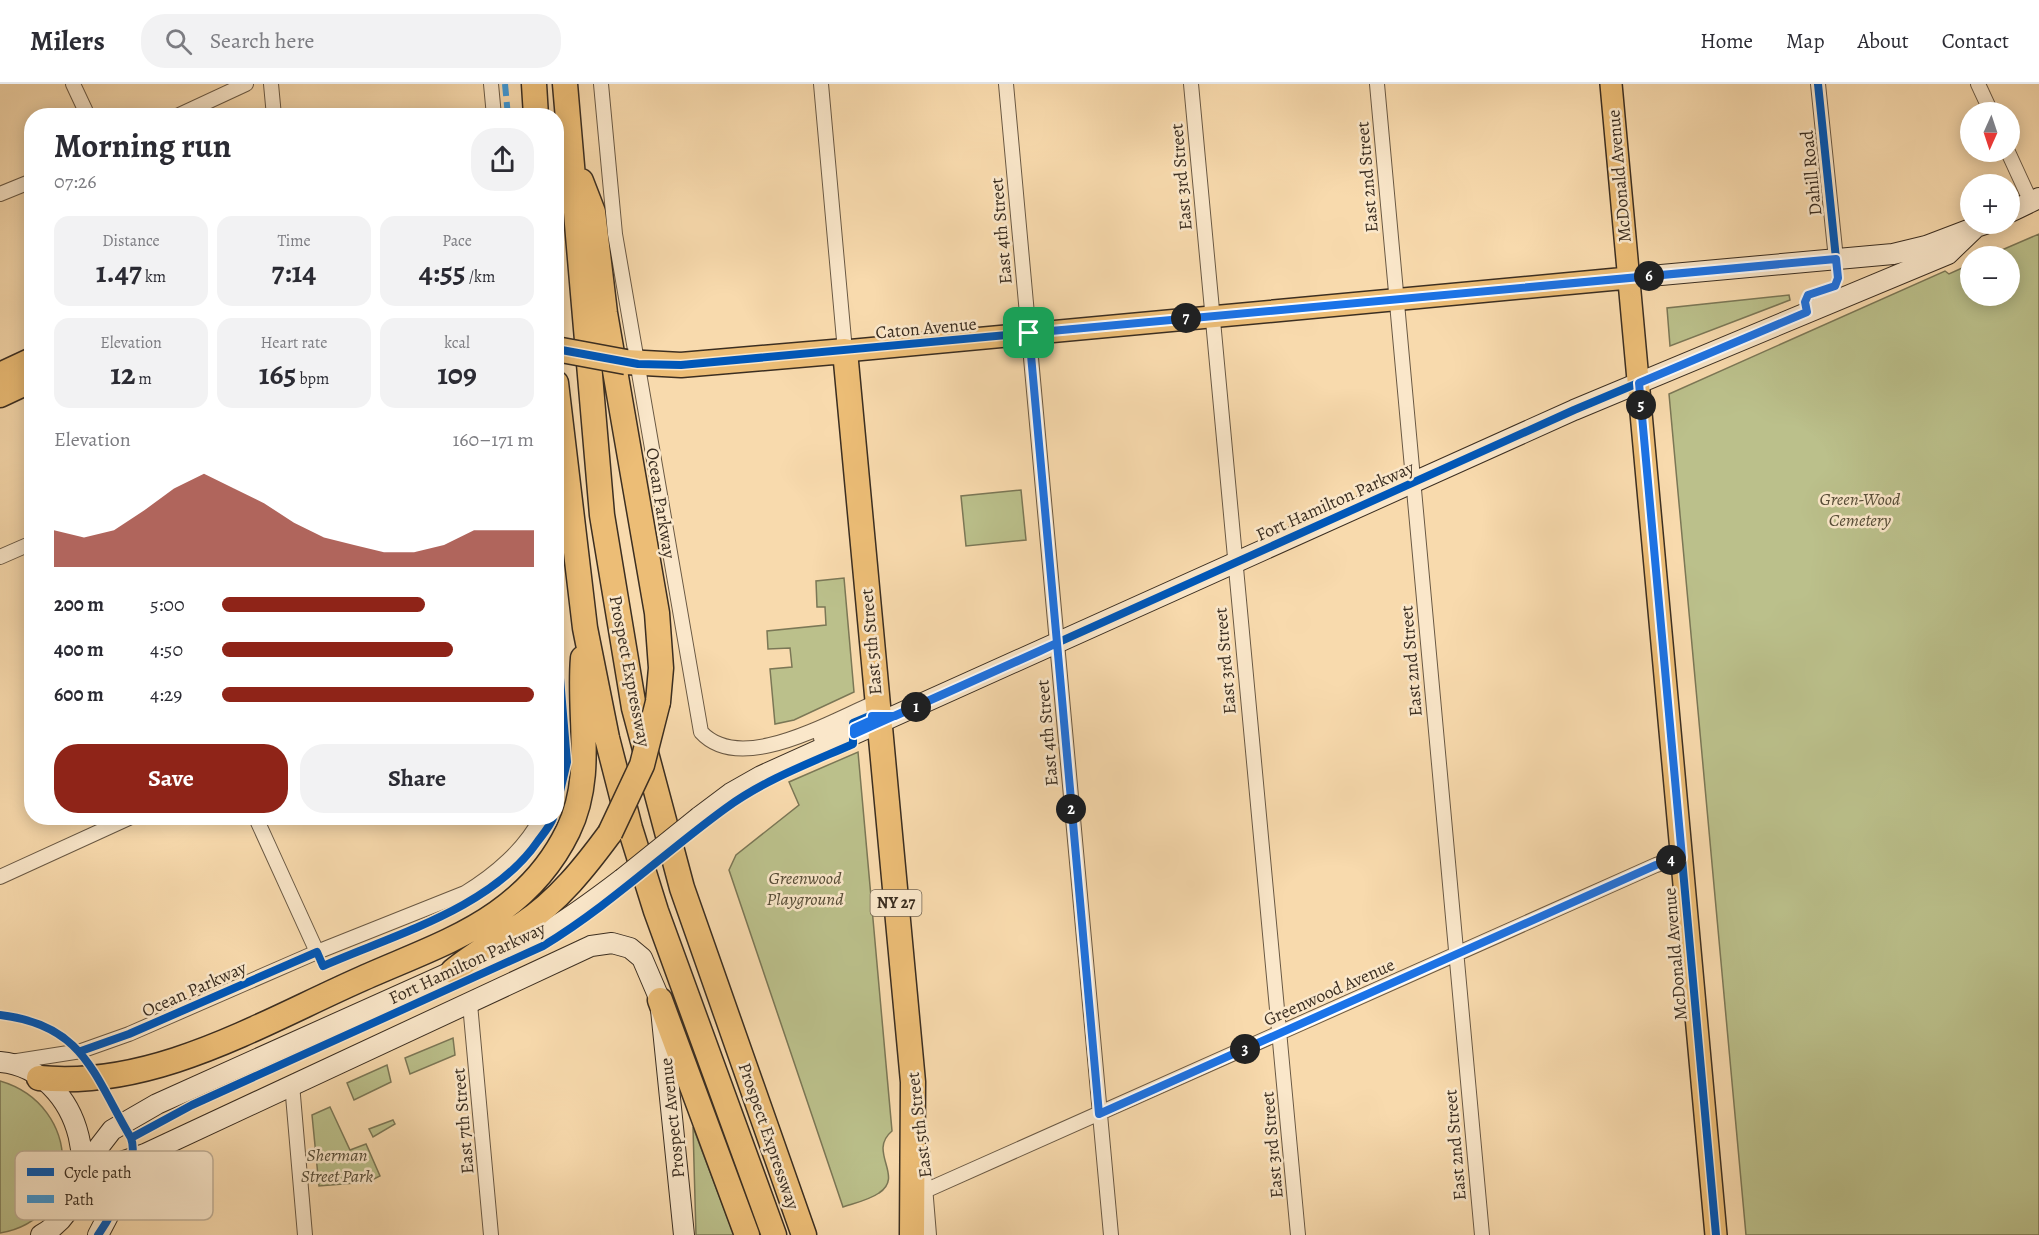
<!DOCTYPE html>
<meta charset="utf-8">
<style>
:root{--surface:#fff;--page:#f2f2f3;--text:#2b2b33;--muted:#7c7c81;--line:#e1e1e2;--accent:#8f2418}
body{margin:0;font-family:Alegreya,serif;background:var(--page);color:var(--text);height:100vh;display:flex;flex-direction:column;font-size:22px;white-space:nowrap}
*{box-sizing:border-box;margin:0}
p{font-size:20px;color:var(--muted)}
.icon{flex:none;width:33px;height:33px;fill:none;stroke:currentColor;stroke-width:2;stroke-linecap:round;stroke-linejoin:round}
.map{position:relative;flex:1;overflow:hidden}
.sheet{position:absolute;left:24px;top:24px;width:540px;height:717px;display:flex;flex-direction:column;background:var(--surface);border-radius:24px;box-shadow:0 3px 15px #0003}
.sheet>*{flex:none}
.needle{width:39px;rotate:183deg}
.buttons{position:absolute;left:1960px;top:18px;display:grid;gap:12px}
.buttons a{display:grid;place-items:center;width:60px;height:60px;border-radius:50%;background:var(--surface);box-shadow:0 3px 15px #0003;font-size:30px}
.pin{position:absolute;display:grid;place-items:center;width:51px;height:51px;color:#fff;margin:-26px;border-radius:12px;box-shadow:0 3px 9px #0006}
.km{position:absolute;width:30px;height:30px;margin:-15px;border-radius:50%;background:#222;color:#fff;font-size:16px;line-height:30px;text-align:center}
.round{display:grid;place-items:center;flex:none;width:63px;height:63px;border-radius:24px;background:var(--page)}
.overview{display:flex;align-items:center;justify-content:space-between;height:102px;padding:0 30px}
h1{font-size:33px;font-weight:700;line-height:45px}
.figures{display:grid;grid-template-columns:repeat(3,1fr);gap:9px;height:102px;padding:6px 30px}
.figures div{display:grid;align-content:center;border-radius:15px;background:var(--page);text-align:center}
.figures b{font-size:30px;font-weight:700}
.figures small{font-size:16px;font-weight:400}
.figures p{font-size:16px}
.chart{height:168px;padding:12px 30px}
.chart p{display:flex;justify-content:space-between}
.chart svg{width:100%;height:108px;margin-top:6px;fill:var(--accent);opacity:.7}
.button{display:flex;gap:12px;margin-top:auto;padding:12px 30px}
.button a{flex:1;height:69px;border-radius:24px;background:var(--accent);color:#fff;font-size:24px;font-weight:700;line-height:69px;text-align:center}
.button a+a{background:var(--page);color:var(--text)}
ul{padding:0 30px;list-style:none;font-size:20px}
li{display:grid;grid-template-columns:96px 72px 1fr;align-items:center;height:45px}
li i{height:15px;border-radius:8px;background:var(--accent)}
header{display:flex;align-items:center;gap:36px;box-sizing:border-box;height:84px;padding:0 30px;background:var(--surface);border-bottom:2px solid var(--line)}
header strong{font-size:28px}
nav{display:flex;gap:33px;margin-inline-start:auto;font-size:21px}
.search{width:420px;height:54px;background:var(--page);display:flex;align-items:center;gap:15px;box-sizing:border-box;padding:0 21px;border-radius:24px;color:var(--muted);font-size:22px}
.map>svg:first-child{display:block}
.green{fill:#bbc08b;stroke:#7b7756;stroke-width:1.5}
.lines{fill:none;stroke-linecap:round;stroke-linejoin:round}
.street-casing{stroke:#6a5944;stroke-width:16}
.secondary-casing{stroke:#3b2e21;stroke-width:22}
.primary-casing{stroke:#3b2e21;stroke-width:24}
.highway-casing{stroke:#3b2e21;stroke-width:27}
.street{stroke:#fae7ca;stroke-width:14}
.secondary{stroke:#fae7ca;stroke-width:20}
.primary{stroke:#ecbd76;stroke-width:21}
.highway{stroke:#ecbd76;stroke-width:24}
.secondary-bridge-casing{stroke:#3b2e21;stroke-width:22;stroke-linecap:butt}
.highway-bridge-casing{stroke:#3b2e21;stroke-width:27;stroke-linecap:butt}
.secondary-bridge{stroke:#fae7ca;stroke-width:20}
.highway-bridge{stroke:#ecbd76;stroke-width:24}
.quiet{stroke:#3e97d5;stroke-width:6;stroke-dasharray:12 6;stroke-linecap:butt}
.cycleway-casing{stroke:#fae7ca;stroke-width:11}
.cycleway{stroke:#0057b8;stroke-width:8}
.route-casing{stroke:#fff;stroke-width:12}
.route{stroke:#1a73e8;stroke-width:8}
.labels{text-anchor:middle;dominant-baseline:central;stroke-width:5;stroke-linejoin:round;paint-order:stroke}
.shield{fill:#fae7ca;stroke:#746654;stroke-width:1.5}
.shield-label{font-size:16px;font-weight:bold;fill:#3b2e21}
.street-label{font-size:18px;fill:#3b2e21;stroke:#fae7ca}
.park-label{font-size:18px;font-style:italic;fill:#554b36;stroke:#fae7ca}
.key{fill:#fae7ca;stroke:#c1b097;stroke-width:1.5}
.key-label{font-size:16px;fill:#3b2e21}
</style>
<header>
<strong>Milers</strong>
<div class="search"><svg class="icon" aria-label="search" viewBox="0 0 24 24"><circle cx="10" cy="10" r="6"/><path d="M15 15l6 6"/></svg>Search here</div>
<nav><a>Home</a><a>Map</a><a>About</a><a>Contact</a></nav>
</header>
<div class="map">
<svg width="2039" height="1151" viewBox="0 0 2039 1151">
<rect width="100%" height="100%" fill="#f8daad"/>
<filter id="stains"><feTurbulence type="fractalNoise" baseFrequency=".00333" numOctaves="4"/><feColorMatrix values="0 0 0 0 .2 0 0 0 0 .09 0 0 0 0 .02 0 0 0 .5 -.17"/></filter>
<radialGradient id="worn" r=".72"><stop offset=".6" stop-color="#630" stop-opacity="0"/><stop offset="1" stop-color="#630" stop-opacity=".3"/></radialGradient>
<path class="green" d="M2039,150V1151H1746L1669,310L1945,187L1949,190L1971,180V212H2010V172H1988Z
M1789,211L1790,216L1670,262L1667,224Z
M1021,406L1026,456L966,462L961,412Z
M844,494L854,608L794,636L775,640L770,585L792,583L790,564L768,565L767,547L826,541L825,523H817L816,497Z
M858,668L892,1047C867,1068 905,1092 879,1109C869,1116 855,1119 843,1123L729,786L736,771L799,721L789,698Z
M453,954L455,971L410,990L405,974Z
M387,981L391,998L354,1016L347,999Z
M0,997C83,1021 84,1135 0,1149Z
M330,1023L350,1066L366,1060L380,1092L368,1098L319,1102L312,1031Z
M393,1036L395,1040L373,1053L369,1045Z
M693,1043L734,1151H696Z"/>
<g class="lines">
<g class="street-casing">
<path id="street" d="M73,0L88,32
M271,0L274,32
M491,0L494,32
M601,0L615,150L701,648C741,692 832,636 877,618
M821,0L845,267
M1006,0L1111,1151
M1191,0L1298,1151
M1377,0L1482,1151
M1818,0L1836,175
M1978,0L1991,28
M177,32L246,0
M2008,68L2031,118
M0,110L32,97
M0,473L32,459
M869,627L872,636L823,658L821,654L839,646L842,639Z
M256,734L317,868
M0,793L129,734
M470,920L491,1151
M11,978L81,967L129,950L317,868L465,809C495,791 525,765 541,734
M292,1000L305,1151
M922,1066L929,1151
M927,1106L1656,781L1682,773"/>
</g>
<g class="secondary-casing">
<path id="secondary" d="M2010,128L2039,114
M1628,194L1893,170L1926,162L1968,146
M699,733L731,709L761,692L1574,326L1948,170L1976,143L1985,140
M0,978C82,985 114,1111 41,1151
M87,1100L115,1080L145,1070L591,862L612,859L630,864L642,874L660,916L684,1151
M73,1119L87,1100L95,1068L112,1046L157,1020L453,887C517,873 571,834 622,795
M98,1151L120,1109L132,1075"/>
</g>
<g class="primary-casing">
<path id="primary" d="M1611,0L1716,1151
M845,267L1628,194"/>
</g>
<g class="highway-casing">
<path id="highway" d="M534,0L536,32
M565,0L602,431L634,624L682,804L804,1151
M581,97L593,128L605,229L657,529L661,584L658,618
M626,278L681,281L845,267L913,998L912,1151
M0,291L32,276
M556,299L585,544L607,654L630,744L656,827L774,1151
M0,311L32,296
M453,887C475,869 499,856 523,840C558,817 585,783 610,749
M660,916L747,1151
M39,994C153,1005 258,941 359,896C405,875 456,858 497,829C527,808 552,780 568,747C595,692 578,632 583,574"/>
</g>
<use href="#street" class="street"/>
<use href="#secondary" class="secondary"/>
<use href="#primary" class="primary"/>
<use href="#highway" class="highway"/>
<g class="secondary-bridge-casing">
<path id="secondary-bridge" d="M622,795L699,733"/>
</g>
<g class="highway-bridge-casing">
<path id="highway-bridge" d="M556,265L626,278
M610,749L642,681L658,618"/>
</g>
<use href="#secondary-bridge" class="secondary-bridge"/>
<use href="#highway-bridge" class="highway-bridge"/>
<path class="quiet" d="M505,0L508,32"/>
<g class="cycleway-casing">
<path id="cycleway" d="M556,265L638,280L681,281L1836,175
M1639,299L1716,1151
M556,546L567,678L556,724
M0,931C84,941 93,990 131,1054C140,1078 112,1131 98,1151
M81,967L129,950L317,868L323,882C396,850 492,824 538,757C544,749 550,742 553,734
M131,1054L192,1021L543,862C609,822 664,769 726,724C764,696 810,679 853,660V639L872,631L895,632L1574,326L1807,228L1806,214L1835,202L1838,194L1818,0"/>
</g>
<use href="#cycleway" class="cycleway"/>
</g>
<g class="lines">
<g class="route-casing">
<path id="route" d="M1029,249L1057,559L854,650V644L872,636V632H895L1040,567L1057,559L1099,1030L1656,781L1682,773L1639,299L1807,228L1805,218L1808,211L1835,202L1838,194L1836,175L1029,249"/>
</g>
<use href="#route" class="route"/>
</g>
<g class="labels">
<rect class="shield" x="870.5" y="806" width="51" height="26" rx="4.5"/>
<g class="shield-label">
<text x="896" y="819">NY 27</text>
</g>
<g class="street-label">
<text transform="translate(1811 89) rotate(-96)">Dahill Road</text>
<text transform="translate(1619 92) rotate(-95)">McDonald Avenue</text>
<text transform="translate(1181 93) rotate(-95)">East 3rd Street</text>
<text transform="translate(1367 93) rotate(-95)">East 2nd Street</text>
<text transform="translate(1001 147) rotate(-95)">East 4th Street</text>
<text transform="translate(926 244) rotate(-5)">Caton Avenue</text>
<text transform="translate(1335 417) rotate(-24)">Fort Hamilton Parkway</text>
<text transform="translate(661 419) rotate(81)">Ocean Parkway</text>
<text transform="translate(871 558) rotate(-95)">East 5th Street</text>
<text transform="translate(1225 577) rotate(-95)">East 3rd Street</text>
<text transform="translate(1411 577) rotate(-95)">East 2nd Street</text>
<text transform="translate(630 587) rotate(79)">Prospect Expressway</text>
<text transform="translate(1047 649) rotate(-95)">East 4th Street</text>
<text transform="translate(1675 870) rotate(-95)">McDonald Avenue</text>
<text transform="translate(467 879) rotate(-25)">Fort Hamilton Parkway</text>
<text transform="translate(194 905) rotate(-24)">Ocean Parkway</text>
<text transform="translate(1329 908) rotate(-24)">Greenwood Avenue</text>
<text transform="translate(672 1034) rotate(-96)">Prospect Avenue</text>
<text transform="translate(463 1037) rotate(-95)">East 7th Street</text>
<text transform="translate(919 1041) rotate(-97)">East 5th Street</text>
<text transform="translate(769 1052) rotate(71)">Prospect Expressway</text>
<text transform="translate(1272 1061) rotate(-95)">East 3rd Street</text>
<text transform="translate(1455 1061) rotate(-95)">East 2nd Street</text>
</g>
<g class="park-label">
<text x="1860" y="415">Green-Wood<tspan x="1860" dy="21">Cemetery</tspan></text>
<text x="805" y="794">Greenwood<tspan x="805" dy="21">Playground</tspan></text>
<text x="337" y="1071">Sherman<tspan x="337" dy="21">Street Park</tspan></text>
</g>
</g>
<rect x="15" y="1067" width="198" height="69" rx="9" class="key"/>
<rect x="27" y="1084" width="27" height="8" fill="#0057b8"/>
<rect x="27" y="1111" width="27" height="8" fill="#3e97d5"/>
<g class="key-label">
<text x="64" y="1094">Cycle path</text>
<text x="64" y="1121">Path</text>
</g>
<rect width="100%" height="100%" filter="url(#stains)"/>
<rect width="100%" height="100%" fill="url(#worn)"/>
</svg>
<div class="buttons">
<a><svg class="needle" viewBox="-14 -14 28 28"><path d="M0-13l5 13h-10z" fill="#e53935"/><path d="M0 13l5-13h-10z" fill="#7c7c81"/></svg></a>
<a>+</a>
<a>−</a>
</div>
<div class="pin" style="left:1029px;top:249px;background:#1e9e55"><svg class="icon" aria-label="arrive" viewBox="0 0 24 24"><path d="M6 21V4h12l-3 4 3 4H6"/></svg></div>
<b class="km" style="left:916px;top:623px">1</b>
<b class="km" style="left:1071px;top:725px">2</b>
<b class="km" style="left:1245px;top:965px">3</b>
<b class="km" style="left:1671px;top:776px">4</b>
<b class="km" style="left:1641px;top:321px">5</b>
<b class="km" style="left:1649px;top:192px">6</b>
<b class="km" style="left:1186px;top:234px">7</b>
<section class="sheet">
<div class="overview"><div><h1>Morning run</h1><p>07:26</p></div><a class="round"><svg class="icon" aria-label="share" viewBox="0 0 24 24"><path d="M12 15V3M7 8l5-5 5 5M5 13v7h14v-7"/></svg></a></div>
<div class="figures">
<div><p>Distance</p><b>1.47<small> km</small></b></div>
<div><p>Time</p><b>7:14</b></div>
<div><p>Pace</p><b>4:55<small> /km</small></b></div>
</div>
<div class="figures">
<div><p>Elevation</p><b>12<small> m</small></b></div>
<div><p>Heart rate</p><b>165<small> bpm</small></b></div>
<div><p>kcal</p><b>109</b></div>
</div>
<div class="chart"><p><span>Elevation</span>160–171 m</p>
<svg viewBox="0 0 160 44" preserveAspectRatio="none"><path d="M0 44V29L10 32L20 29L30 21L40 12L50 6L60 12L70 18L80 26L90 32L100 35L110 38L120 38L130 35L140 29L150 29L160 29V44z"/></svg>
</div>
<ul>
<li><b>200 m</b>5:00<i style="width:65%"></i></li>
<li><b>400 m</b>4:50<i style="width:74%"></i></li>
<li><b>600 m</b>4:29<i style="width:100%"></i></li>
</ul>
<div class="button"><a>Save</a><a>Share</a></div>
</section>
</div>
